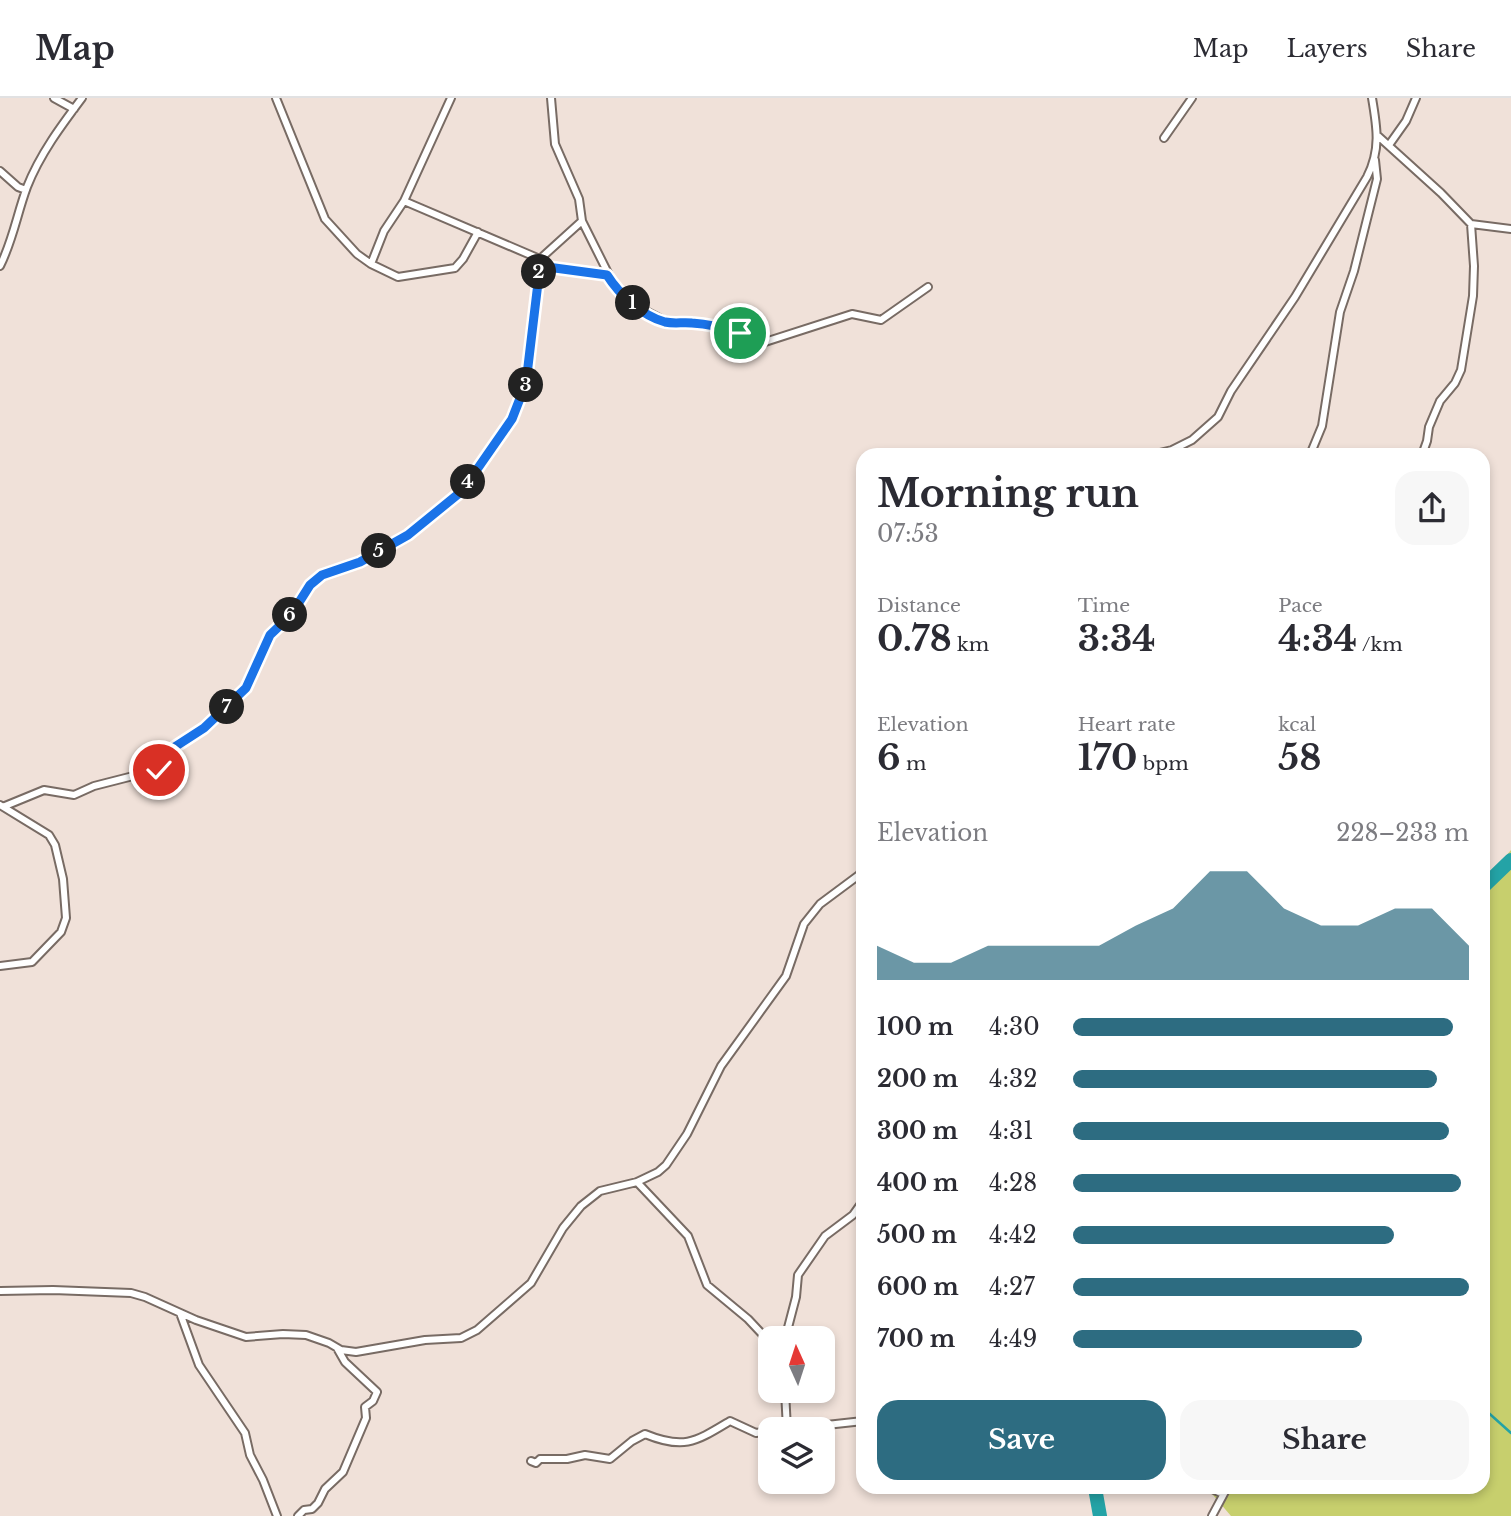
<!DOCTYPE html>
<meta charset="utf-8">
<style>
:root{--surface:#fff;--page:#f7f7f7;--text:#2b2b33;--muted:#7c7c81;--line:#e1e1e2;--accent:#2d6c81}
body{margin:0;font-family:"Libre Baskerville",serif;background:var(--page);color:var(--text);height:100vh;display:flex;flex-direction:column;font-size:26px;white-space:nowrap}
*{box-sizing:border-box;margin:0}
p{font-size:23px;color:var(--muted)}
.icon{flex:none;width:38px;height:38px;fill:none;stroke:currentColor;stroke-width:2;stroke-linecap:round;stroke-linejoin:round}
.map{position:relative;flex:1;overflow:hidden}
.drawer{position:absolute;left:856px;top:350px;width:634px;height:1046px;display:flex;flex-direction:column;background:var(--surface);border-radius:21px;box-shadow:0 4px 10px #0003}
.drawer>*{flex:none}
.needle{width:46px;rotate:357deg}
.controls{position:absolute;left:758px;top:1228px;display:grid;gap:14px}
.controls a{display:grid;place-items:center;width:77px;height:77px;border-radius:14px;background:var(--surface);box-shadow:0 4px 10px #0003;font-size:35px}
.pin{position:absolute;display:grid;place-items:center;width:60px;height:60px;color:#fff;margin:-30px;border:4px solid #fff;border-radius:50%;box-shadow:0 2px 7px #0007}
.km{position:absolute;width:35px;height:35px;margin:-18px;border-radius:50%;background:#222;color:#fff;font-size:19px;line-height:35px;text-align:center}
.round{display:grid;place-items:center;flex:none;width:74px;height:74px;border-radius:21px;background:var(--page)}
.head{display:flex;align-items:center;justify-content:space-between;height:119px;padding:0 21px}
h1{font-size:38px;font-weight:700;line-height:52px}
.metrics{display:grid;grid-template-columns:repeat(3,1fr);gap:10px;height:119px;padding:7px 21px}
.metrics div{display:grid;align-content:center}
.metrics b{font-size:35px;font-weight:700}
.metrics small{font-size:19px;font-weight:400}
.metrics p{font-size:19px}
.chart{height:196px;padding:14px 21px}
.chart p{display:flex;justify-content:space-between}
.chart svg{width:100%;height:126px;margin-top:7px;fill:var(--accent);opacity:.7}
.primary-button{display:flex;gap:14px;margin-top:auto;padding:14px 21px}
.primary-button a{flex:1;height:80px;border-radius:21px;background:var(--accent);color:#fff;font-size:28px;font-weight:700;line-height:80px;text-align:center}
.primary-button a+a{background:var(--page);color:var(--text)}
ul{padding:0 21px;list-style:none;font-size:23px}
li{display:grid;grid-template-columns:112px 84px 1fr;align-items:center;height:52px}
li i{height:18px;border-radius:9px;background:var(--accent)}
header{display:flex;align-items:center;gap:42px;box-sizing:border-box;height:98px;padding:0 35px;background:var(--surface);border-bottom:2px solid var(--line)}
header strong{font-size:33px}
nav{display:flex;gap:38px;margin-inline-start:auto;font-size:24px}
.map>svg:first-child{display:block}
.green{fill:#c7cf6d}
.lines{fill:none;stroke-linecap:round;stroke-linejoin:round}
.stream{stroke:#24a3a6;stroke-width:2.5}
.river{stroke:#24a3a6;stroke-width:14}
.minor-casing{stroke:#786b64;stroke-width:10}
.minor{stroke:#fff;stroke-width:6}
.route-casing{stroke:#fff;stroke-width:14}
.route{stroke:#1a73e8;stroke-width:9}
</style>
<header>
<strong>Map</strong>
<nav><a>Map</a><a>Layers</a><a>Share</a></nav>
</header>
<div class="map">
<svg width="1511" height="1418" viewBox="0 0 1511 1418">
<rect width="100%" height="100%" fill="#f0e1d9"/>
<path class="green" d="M1511,752V1418H1231L1207,1390H1482V787Z"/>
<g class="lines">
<path class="stream" d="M1482,1309L1511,1335"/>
<path class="river" d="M1482,790L1511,762
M1095,1390L1100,1418"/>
<g class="minor-casing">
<path id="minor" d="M54,0L74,11
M276,0L325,121L357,156L371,166L384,133L404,103L540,161
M551,0L555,46L579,101L582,123L616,191L642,211L667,224L694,225L725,230L762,245L852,216L881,222L928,189
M1378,38L1441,95L1471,126L1511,131
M1164,40L1192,0
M1389,47L1406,23L1416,0
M0,73L18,89L26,92
M404,103L451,0
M371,166L398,179L455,170L463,161L478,134
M0,168C13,142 17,116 27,89C40,56 61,28 82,0
M540,168L607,177
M1151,357L1172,352L1192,342L1218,319L1231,293L1295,199L1367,79C1381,52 1377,29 1372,0
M1310,357L1322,328L1340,214L1354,173L1377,81L1375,62
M1422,357L1427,343L1429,329L1440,303L1455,285L1461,272L1473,198L1474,168L1471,126
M0,707L49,737L55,747L63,781L66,820L61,834L32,864L0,868
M5,708L44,692L74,697L94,688L141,676H154L159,672L170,652L204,630L246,590L270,537L291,517L310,487L322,477L360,464L408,437L462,393L512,321L526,285L540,161L582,123
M637,1084L688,1138L707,1187L748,1221L763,1237L773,1238L775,1241
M0,1193L53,1192L131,1195L145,1199L196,1222L246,1239L283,1236L306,1237L329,1245L341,1252L356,1254L425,1242L461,1240L477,1232L531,1185L563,1130L581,1108L600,1093L637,1084L658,1074L666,1067L687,1036L721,968L786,878L804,826L820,806L859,777L863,771
M180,1215L199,1267L245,1335L250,1357L263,1382L277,1418
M785,1241L796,1199L798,1177L825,1138L853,1117L863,1103
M785,1293L787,1331
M781,1332L863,1323
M531,1363L536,1365L540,1361H567L585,1357L610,1361L632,1343L645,1336C684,1352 695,1344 730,1323L756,1335L770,1333
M1210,1390L1223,1396
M298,1418L304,1412L312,1411L318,1405L325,1391L343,1374L366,1320L365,1309L373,1303L377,1294L345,1264L337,1250
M1212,1418L1227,1390"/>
</g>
<use href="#minor" class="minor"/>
</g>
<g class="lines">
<g class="route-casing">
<path id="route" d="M159,672L170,652L204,630L246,590L270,537L291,517L310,487L322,477L360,464L408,437L462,393L512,321L526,285L540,168L607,177C619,196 642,218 665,224C674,226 683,224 692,225C709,226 725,230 740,235"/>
</g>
<use href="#route" class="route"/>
</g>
</svg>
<div class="controls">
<a><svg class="needle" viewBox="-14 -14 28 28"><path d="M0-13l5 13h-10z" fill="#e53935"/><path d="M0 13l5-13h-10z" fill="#7c7c81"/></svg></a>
<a><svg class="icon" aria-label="layers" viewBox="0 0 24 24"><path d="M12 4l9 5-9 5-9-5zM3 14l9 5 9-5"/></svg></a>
</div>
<div class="pin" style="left:740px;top:235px;background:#1e9e55"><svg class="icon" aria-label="arrive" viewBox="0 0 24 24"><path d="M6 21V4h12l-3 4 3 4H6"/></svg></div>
<div class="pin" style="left:159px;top:672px;background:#d93025"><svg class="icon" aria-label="check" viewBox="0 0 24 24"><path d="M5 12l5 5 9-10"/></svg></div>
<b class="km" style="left:633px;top:205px">1</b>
<b class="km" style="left:539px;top:174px">2</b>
<b class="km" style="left:526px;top:287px">3</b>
<b class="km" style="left:468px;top:384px">4</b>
<b class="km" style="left:379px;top:453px">5</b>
<b class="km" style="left:290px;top:517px">6</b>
<b class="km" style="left:227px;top:609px">7</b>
<section class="drawer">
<div class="head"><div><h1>Morning run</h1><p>07:53</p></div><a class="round"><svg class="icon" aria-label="share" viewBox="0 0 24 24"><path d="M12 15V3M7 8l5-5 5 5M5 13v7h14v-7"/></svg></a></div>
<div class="metrics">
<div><p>Distance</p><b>0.78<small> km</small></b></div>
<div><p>Time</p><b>3:34</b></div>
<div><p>Pace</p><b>4:34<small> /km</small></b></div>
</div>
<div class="metrics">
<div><p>Elevation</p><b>6<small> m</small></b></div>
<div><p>Heart rate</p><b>170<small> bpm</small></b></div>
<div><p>kcal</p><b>58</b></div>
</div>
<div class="chart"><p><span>Elevation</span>228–233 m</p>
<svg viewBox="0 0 160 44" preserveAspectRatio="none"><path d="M0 44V32L10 38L20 38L30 32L40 32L50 32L60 32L70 25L80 19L90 6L100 6L110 19L120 25L130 25L140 19L150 19L160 32V44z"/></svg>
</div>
<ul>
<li><b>100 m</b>4:30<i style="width:96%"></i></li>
<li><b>200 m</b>4:32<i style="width:92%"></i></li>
<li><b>300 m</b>4:31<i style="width:95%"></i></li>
<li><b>400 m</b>4:28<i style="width:98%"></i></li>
<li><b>500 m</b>4:42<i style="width:81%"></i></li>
<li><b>600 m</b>4:27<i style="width:100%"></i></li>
<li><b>700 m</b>4:49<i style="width:73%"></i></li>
</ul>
<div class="primary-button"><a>Save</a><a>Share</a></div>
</section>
</div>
